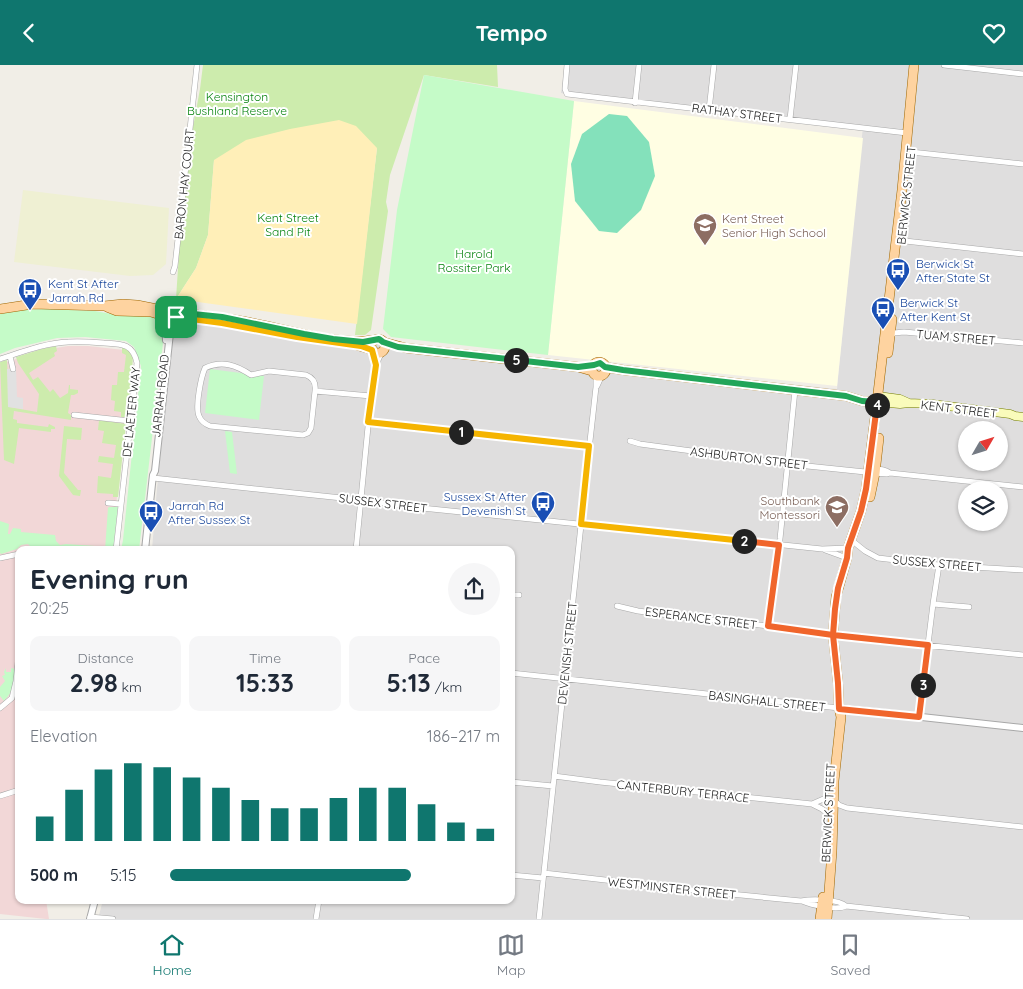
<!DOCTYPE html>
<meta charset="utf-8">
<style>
:root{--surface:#fff;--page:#f6f6f7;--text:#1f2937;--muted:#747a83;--line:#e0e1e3;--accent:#0f766e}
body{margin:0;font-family:Quicksand,sans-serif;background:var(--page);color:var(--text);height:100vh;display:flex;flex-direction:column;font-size:19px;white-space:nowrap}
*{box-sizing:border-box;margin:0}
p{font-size:16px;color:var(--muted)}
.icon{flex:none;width:28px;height:28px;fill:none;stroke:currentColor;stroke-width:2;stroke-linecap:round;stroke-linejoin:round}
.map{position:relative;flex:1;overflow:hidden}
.panel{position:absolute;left:15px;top:481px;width:500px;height:358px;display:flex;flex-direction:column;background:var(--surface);border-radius:10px;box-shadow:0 1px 4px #0004}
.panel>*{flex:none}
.needle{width:32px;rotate:51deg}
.buttons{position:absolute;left:958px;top:356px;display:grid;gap:10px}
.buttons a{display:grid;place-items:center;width:50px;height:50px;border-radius:50%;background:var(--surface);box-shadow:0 1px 4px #0004;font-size:25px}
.pin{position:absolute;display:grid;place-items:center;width:42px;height:42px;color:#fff;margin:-21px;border-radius:10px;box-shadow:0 2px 8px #0006}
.km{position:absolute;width:25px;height:25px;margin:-12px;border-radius:50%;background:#222;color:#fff;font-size:14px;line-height:25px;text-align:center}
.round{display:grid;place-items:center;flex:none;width:52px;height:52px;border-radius:26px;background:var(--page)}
.head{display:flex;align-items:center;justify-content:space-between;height:85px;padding:0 15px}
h1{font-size:28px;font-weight:700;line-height:38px}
.figures{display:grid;grid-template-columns:repeat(3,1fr);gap:8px;height:85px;padding:5px 15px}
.figures div{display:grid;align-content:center;border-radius:10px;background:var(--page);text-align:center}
.figures b{font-size:25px;font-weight:700}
.figures small{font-size:14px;font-weight:400}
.figures p{font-size:14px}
.chart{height:140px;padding:10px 15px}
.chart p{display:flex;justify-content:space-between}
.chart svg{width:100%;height:90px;margin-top:5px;stroke:var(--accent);stroke-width:6}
ul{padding:0 15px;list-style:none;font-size:16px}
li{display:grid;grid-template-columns:80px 60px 1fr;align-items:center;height:38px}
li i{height:12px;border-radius:6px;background:var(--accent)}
header{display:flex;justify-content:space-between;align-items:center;height:65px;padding:0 15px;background:var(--accent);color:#fff;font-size:22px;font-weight:700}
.tabs{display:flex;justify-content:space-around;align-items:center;height:70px;border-top:1px solid var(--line);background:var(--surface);font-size:14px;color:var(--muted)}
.tabs a{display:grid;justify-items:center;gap:2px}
.tabs .selected{color:var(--accent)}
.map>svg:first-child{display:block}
.residential{fill:#dfdede;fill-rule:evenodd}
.commercial{fill:#f2d7d7}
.education{fill:#fffee3}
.farmland{fill:#eff0d3}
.grass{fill:#cdecad}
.sand{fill:#ffefb8}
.park{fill:#c5fbc8}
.pitch{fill:#84e1bb}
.parking{fill:#e1e1e1}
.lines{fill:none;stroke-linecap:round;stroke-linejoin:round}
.minor-casing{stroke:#a8a8a8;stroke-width:6}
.tertiary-casing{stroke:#a8a8a8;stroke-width:8}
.secondary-casing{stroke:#737d02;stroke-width:9}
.primary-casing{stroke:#9e6600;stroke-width:10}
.minor{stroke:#fff;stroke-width:5}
.tertiary{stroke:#fff;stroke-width:6}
.secondary{stroke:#f9fbbb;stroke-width:8}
.primary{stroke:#fed3a0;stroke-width:9}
.split-1-casing{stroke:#fff;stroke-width:10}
.split-2-casing{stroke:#fff;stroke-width:10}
.split-3-casing{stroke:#fff;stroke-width:10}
.split-4-casing{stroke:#fff;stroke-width:10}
.split-5-casing{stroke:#fff;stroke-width:10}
.split-6-casing{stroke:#fff;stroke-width:10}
.split-1{stroke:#f5b400;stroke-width:6}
.split-2{stroke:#f5b400;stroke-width:6}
.split-3{stroke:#f0652b;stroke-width:6}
.split-4{stroke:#f0652b;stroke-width:6}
.split-5{stroke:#22a559;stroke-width:6}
.split-6{stroke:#22a559;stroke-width:6}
.labels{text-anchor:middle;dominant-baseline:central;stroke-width:4;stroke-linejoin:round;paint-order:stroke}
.park-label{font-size:12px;fill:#098410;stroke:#fff}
.street-label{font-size:12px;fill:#212121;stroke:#fff}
.education-label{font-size:12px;fill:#785e54;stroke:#fff;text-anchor:start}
.transit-label{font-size:12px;fill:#164399;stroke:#fff;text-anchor:start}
</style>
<header><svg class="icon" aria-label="back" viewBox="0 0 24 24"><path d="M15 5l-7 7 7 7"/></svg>Tempo<svg class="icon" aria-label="heart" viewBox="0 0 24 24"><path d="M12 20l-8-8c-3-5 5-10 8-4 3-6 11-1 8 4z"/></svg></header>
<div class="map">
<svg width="1023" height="854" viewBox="0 0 1023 854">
<rect width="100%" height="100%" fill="#f1eee7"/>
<path class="residential" d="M565,0H1023V854H98L103,835H511V485H152L157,423L173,271L189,258L837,324L863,61L561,28ZM966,365H999V398H966ZM966,425H999V458H966Z"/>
<path class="commercial" d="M68,281H88L124,285L132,298L111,485H19V835H46L49,854H46L0,849V299L44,285Z"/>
<path class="education" d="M574,36L863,73L837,321L548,290Z"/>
<path class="farmland" d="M23,125L169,143L166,199L153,210L130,211L14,197Z"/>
<path class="grass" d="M203,0H497L498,22L424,10L390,110L386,137L388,146L371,265L365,270H355L377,83L214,95L208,170L196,203L176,234L184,111L200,24Z
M56,281L57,286L54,288L55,291L29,308L33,315L38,312L50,327L53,324L60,333L68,328L69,320H70V324L78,325V328L74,330H71L68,348L71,350V355L14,346L13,354L17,355V358L48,362L49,359L55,362V364H51V367L19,363L14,399L4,395L0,297L7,295L9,342L37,347L39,329L18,298L16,292L42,284Z
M122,282L128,285L133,292L128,352H121V347L114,346L115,336L111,335L112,320H117L118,307H124L126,290L122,288Z
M99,355L126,359L118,432H113V429L97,428L98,411L111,413L113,399L98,397L99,391L114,393L116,380L102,378L104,366L98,365Z
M64,361L82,363L81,375L67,374L64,408L78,425H81L80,431L73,430L59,411Z"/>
<path class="sand" d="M339,55L356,61L377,83L357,259L176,234L196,203L208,170L214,95L246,75L290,64Z"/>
<path class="park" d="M424,10L574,36L548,290L391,272L383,264L397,145Z
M46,244L95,246L117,250L150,251L156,252L160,255L165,261L139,485H121L123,475L141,301L134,282L126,276L85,272L57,273L15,283L0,289V249L23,245Z
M210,304L264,311L259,355L205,348Z
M225,366L232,367L237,409L230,408Z
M109,442H118L113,485H105L108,443Z
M0,456L9,459L8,469H10L13,463L21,464V467L55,470L56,476L60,480L66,479L96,481L97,485H51L32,483L28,479L21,480L17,484L1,489L0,488Z
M6,603V607H11V603L15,604C14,618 14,626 4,636L0,631V622L5,616L2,611L5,610L4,607Z"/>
<path class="pitch" d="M609,49L627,51L649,77L655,111L641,145L617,168L599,166L575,136L571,99L582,69Z"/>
<path class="parking" d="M7,304H16L17,332L23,333V344L8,342Z
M832,433L854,435L852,446H848L847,450L830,449Z"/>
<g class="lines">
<g class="minor-casing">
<path id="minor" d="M567,0L565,24L567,29L907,68
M944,0L1023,9
M635,38L639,0
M709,45L714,0
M790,54L796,0
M911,87L1023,99
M896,175L1023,189
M173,207L175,201L197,0
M891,271L894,268L904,267L1023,278
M10,291L13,304
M0,294C22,287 45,278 68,277C80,276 92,277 104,278C121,279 133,278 137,298L116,485
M597,321L602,310
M315,326L311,363L308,368L303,370L210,361C205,359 201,356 199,351C195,342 201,312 205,303C222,295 236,300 251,310L269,306L306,310C314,313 316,319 315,326L371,331
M74,350L130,356
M368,357L589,381
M630,376L640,379L788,399L875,408L887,409L890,408L1023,422
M874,405C879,403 886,405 890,408
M153,413L361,435L412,442L822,484L848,483
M108,438L121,439
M855,478L865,486L878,493L939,500L1023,505
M356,485L371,331L376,300L382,286
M825,485L847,493
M0,493L19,489
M511,530H519
M933,539L969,542
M617,541L638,546L684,552L768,561L844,572L1023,590
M768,561L780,474L795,325
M511,608L839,643
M0,643L12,633L16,616L19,587
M919,652L933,539L939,500
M554,711L600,717L812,739L822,744L828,749
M511,717L553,721
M0,731L19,725
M834,735L839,740L847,743L1023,762
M812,739L828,732
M544,808L710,827L801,836C811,834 839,834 846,841
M511,810L543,813
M802,836C811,840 837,846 846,841L967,854
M90,852L113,854
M316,854L319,835
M539,854L589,385L596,322V310"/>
</g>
<g class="tertiary-casing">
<path id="tertiary" d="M165,253L166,275
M145,485L152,419L153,410L155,406L170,268L173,254
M839,643L1023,663
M90,854L95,835"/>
</g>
<g class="secondary-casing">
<path id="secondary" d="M878,331L900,334L909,338
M877,337L900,339L909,338L932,339L1010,349L1015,351L1023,352"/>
</g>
<g class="primary-casing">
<path id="primary" d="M107,242L117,246L151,247L164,251
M175,243C194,252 216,251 236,255C265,260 294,268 323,273C340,275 356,278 373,275
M0,244L33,239L104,241L123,239L137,240L157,244L166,243
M174,254L184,253L193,254
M371 281a7 7 0 1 1 14 0a7 7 0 1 1-14 0Z
M383,277L406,283L578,302L592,306
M356,280L373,285
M888,288L892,254
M592 304a7 7 0 1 1 14 0a7 7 0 1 1-14 0Z
M605,302L623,305L846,331L862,336L877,337
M870,432L875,408L879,373
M820,854L823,832
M827,854L832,786L834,716L841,652L839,643L838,618L833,570L836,532L847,493L848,483L861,446L866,424L876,345L902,125L914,0"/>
</g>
<use href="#minor" class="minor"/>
<use href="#tertiary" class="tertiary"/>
<use href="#secondary" class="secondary"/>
<use href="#primary" class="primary"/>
</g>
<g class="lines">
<g class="split-1-casing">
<path id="split-1" d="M176,252L174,254L184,253L222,258L297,272L361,281L372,285L376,300L368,357L461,367"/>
</g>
<g class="split-2-casing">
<path id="split-2" d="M461,367L589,381L581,459L744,476"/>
</g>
<g class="split-3-casing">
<path id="split-3" d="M744,476L779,480L768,561L833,570L838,618L839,644L919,652L923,620"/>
</g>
<g class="split-4-casing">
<path id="split-4" d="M877,340L866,424L861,446L848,483L847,493L838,523L835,544L833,570L928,580L923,620"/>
</g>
<g class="split-5-casing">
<path id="split-5" d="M516,295L578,302L594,300L600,298L605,302L623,305L846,331L862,336L877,337V340"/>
</g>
<g class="split-6-casing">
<path id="split-6" d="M176,252L177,247L175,244L193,249L222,252L304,269L333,274L363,277L379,274L383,277L398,282L516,295"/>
</g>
<use href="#split-1" class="split-1"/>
<use href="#split-2" class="split-2"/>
<use href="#split-3" class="split-3"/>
<use href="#split-4" class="split-4"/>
<use href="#split-5" class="split-5"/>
<use href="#split-6" class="split-6"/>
</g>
<defs>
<g id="school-pin" transform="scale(1.25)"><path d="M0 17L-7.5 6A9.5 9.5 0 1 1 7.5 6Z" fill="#8d6e63" stroke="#fff"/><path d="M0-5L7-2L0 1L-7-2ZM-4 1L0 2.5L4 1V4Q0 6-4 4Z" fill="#fff"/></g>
<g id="bus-pin" transform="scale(1.25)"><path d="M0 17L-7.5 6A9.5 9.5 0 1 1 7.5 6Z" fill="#1a4fb4" stroke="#fff"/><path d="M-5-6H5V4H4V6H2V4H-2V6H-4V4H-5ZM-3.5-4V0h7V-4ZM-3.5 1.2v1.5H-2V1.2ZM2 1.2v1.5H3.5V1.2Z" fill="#fff"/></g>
</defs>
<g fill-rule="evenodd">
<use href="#school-pin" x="705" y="160"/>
<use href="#bus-pin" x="898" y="205"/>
<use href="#bus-pin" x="30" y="225"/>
<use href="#bus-pin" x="883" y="244"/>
<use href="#bus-pin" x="543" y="438"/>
<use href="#school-pin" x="837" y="442"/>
<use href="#bus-pin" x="151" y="447"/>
</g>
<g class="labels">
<g class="park-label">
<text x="237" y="31">Kensington<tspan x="237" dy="14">Bushland Reserve</tspan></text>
<text x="288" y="152">Kent Street<tspan x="288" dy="14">Sand Pit</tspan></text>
<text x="474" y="188">Harold<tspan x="474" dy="14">Rossiter Park</tspan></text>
</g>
<g class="street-label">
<text transform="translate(737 48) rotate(7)">RATHAY STREET</text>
<text transform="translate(184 119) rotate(-84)">BARON HAY COURT</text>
<text transform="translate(906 130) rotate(-84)">BERWICK STREET</text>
<text transform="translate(956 272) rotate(5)">TUAM STREET</text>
<text transform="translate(160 331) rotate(-84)">JARRAH ROAD</text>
<text transform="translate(959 344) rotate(7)">KENT STREET</text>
<text transform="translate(131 347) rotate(-84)">DE LAETER WAY</text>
<text transform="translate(749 393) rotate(7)">ASHBURTON STREET</text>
<text transform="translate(383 438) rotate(7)">SUSSEX STREET</text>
<text transform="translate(937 498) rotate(5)">SUSSEX STREET</text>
<text transform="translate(701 553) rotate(7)">ESPERANCE STREET</text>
<text transform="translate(567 588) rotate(-84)">DEVENISH STREET</text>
<text transform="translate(767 636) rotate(6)">BASINGHALL STREET</text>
<text transform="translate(683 726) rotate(6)">CANTERBURY TERRACE</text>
<text transform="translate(828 748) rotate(-87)">BERWICK STREET</text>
<text transform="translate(672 823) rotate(6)">WESTMINSTER STREET</text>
</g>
<g class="education-label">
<text x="722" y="153">Kent Street<tspan x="722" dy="14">Senior High School</tspan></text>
<text x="820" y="435" text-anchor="end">Southbank<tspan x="820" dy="14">Montessori</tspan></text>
</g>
<g class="transit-label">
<text x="916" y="198">Berwick St<tspan x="916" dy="14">After State St</tspan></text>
<text x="48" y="218">Kent St After<tspan x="48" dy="14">Jarrah Rd</tspan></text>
<text x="900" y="237">Berwick St<tspan x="900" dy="14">After Kent St</tspan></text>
<text x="526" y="431" text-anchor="end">Sussex St After<tspan x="526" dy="14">Devenish St</tspan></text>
<text x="168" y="440">Jarrah Rd<tspan x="168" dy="14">After Sussex St</tspan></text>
</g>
</g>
</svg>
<div class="buttons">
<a><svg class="needle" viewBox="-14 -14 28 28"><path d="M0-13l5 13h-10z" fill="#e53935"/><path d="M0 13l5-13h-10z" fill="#747a83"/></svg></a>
<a><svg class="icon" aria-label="layers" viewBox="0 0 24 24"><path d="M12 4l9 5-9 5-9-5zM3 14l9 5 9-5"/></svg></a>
</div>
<div class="pin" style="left:176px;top:252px;background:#1e9e55"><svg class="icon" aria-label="arrive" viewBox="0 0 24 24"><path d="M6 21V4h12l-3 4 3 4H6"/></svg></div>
<b class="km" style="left:461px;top:367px">1</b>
<b class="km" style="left:744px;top:476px">2</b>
<b class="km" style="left:923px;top:620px">3</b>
<b class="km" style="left:877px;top:340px">4</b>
<b class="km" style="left:516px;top:295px">5</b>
<section class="panel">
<div class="head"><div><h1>Evening run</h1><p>20:25</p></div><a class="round"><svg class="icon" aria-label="share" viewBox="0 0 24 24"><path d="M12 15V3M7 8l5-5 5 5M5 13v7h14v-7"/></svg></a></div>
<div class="figures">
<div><p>Distance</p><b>2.98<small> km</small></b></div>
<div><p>Time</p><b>15:33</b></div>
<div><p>Pace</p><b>5:13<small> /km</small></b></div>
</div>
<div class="chart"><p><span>Elevation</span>186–217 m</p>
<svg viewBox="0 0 160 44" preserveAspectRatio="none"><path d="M5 44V32M15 44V19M25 44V9M35 44V6M45 44V8M55 44V13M65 44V18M75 44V24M85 44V28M95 44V28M105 44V23M115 44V18M125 44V18M135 44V26M145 44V35M155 44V38"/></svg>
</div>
<ul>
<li><b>500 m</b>5:15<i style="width:73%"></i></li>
</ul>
</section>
</div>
<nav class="tabs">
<a class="selected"><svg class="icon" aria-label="home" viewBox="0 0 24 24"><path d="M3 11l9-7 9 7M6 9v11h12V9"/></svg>Home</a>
<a><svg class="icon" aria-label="map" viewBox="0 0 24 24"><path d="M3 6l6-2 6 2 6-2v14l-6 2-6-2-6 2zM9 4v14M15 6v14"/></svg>Map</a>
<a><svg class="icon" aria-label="saved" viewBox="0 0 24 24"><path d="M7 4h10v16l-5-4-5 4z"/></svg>Saved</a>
</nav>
